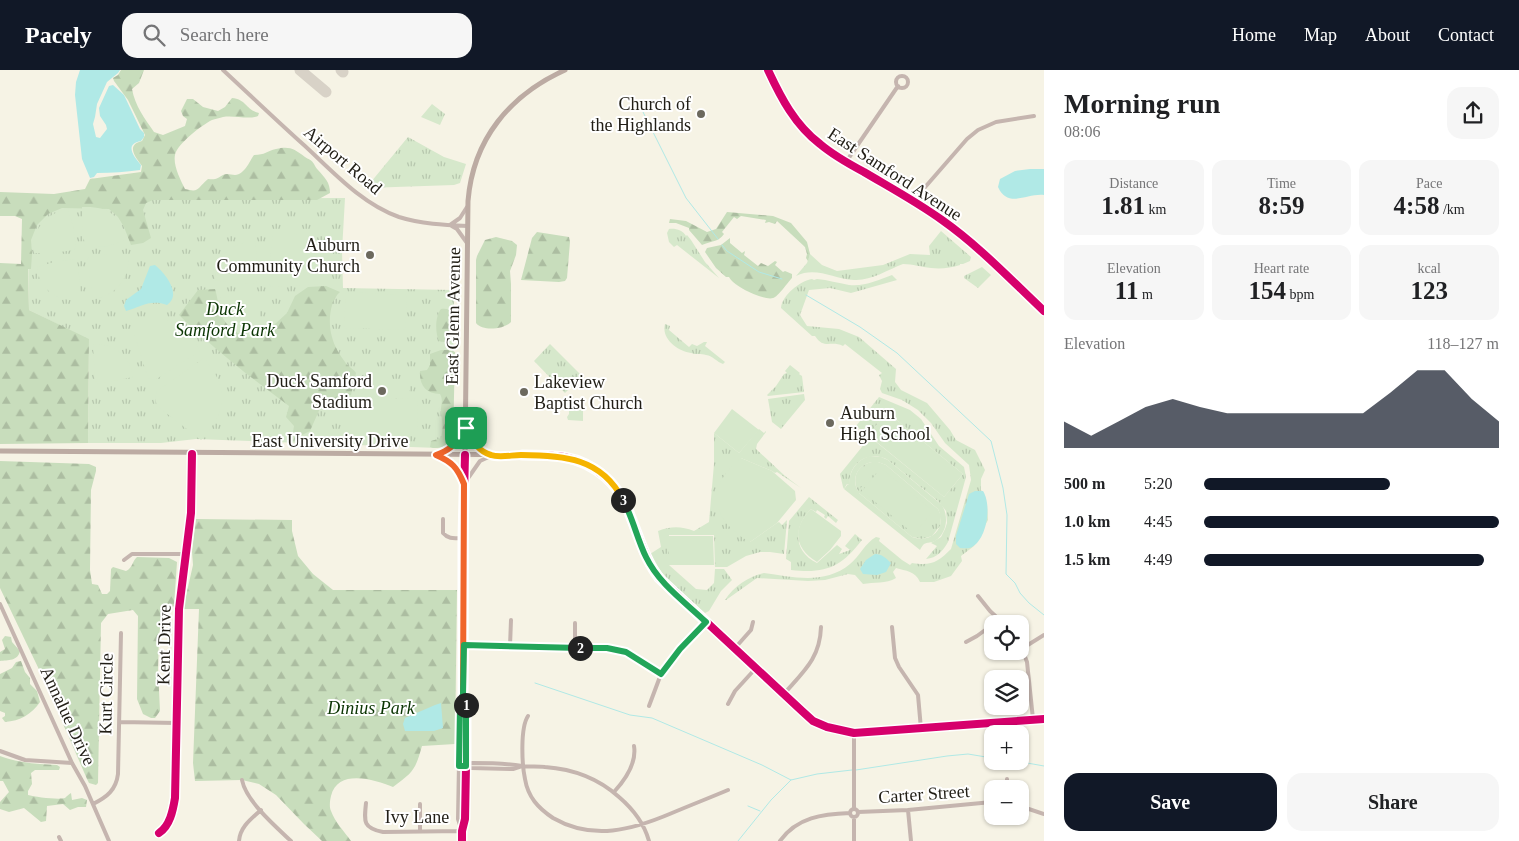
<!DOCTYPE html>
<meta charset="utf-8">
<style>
:root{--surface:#fff;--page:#f6f6f6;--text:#202124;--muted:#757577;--accent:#111827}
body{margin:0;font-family:Georgia,serif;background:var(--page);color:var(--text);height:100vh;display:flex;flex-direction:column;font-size:19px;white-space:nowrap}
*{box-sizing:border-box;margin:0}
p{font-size:16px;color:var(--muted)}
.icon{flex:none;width:28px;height:28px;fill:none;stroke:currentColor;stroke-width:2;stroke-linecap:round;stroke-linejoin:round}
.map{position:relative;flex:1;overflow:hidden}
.sheet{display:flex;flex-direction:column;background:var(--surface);width:475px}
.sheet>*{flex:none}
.buttons{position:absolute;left:984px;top:545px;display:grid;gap:10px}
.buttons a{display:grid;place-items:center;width:45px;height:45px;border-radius:10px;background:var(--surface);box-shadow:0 1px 4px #0004;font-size:25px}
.pin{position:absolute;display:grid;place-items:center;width:42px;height:42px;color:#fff;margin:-21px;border-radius:10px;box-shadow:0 2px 8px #0006}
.km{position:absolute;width:25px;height:25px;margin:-12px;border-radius:50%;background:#222;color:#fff;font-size:14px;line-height:25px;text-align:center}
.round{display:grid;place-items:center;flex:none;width:52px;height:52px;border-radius:15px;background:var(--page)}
.head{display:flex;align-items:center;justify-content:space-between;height:85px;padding:0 20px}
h1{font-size:28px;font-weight:700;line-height:38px}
.stats{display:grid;grid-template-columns:repeat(3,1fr);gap:8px;height:85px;padding:5px 20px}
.stats div{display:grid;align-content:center;border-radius:12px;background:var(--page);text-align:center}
.stats b{font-size:25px;font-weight:700}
.stats small{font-size:14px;font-weight:400}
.stats p{font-size:14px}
.chart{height:140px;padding:10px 20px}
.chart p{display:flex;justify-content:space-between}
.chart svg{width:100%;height:90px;margin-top:5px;fill:var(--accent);opacity:.7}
.action{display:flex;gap:10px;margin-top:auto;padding:10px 20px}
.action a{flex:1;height:58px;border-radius:15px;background:var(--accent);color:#fff;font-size:20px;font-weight:700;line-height:58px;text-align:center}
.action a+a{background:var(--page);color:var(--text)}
ul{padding:0 20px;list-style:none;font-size:16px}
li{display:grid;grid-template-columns:80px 60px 1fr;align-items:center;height:38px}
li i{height:12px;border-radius:6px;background:var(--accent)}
header{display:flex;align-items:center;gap:30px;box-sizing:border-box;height:70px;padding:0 25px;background:var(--accent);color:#fff}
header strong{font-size:24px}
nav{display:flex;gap:28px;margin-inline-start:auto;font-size:18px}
.search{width:350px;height:45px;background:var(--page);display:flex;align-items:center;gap:12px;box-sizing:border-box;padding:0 18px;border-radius:15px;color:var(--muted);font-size:19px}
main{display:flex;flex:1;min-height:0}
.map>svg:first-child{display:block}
.grass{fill:url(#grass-tufts)}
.forest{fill:url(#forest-firs)}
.garden{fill:#d6e8cb;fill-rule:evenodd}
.water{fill:#b0e9e6}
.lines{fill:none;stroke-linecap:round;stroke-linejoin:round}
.stream{stroke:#b0e9e6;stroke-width:1}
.taxiway{stroke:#d8d2c7;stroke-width:11}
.minor{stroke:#c5b5af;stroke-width:4}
.major{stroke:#bcaba3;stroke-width:5}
.cycleway-casing{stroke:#fff;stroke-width:11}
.cycleway{stroke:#d6006c;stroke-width:8}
.split-1-casing{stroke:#fff;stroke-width:10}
.split-2-casing{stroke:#fff;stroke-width:10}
.split-3-casing{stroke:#fff;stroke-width:10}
.split-4-casing{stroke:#fff;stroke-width:10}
.split-1{stroke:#f0652b;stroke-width:6}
.split-2{stroke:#22a559;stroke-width:6}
.split-3{stroke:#22a559;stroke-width:6}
.split-4{stroke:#f5b400;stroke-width:6}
.poi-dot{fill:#6c695e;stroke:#fff;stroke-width:2}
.labels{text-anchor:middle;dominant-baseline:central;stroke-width:4;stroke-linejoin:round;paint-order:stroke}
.poi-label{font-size:18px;fill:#211e16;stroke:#fff;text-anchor:end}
.street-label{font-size:18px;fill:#211e16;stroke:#fff}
.park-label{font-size:18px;font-style:italic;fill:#0b3503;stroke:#fff}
</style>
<header>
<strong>Pacely</strong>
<div class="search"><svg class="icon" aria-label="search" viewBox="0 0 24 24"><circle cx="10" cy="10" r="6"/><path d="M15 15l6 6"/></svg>Search here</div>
<nav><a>Home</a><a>Map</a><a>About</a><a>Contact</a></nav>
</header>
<main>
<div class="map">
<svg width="1044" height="771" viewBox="0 0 1044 771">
<defs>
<pattern id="grass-tufts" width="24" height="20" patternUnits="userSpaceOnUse" patternTransform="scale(1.25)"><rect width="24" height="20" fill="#d6e8cb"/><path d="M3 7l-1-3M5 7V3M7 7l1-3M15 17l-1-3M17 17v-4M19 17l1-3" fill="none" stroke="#b7c7ae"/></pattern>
<pattern id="forest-firs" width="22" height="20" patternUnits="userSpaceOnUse" patternTransform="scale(1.25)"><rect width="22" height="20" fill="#c8ddbc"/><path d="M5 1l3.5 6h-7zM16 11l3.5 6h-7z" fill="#acbda1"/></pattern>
</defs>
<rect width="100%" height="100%" fill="#f6f3e5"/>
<path class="grass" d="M432,34L445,44L440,55L421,47Z
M408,67L444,87L466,94L460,113L454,115L366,118Z
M345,128L342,181L343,218L454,220L453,366L449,374L438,378L196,369L161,373H88L89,270L29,240L27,129Z
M669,159C675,158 683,160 686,166L687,165L691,170L705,192L719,208L677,175L674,177L669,172L667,163Z
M941,161L971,187L970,191L963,194H960V195C951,198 941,199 931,198C921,197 913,194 903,194C887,200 871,211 854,210C833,209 816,196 796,206L807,193L810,184L822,195L837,201L883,195L910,184L930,185L929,176Z
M982,197L991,205L978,218L964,208V206Z
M892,205L897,210L851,223L830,218L809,220L800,245L807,256L839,259L859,267L896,299L895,312L901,320L927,333L950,360L956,370L975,380L985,400L981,409V420L987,434L988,450L974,476L961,486L962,491L951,506L934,512H920C915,501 906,501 896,498L893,502L896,508C886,514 874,512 863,514L855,505L848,504L825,510L808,511L757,508L726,530H725C733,517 749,506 764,503C793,507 825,515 850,494C860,486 865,473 876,467L880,468L879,471L902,490L910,495L912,493C932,496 938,492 951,479L971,410L969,395L945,373L931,353L918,340L902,330L882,323L880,319L882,311L879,305L882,303L845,274L843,276C831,270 824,280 815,266H812L781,238C782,225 800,211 812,209L814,210L817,209C828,210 838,213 849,215C864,217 878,210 892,205Z
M665,254L670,256L669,260L689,277L692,274L697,276L704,272H707L705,276L725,292L723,294C717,292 713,286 706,285C701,283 696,285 691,283C678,281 661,269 665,254Z
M550,274L582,306L565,323L534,291Z
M790,295L800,303L799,304L802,306L804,322L768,326L767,325L776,316L784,304L787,303L785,301Z
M804,324L805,330L781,359L772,352L768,329Z
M879,327L910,340L921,349L939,376L964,397L966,407L948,472C943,481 937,488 926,489L937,476L931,473L941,467L945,459L947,453L946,441L939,432L888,390C870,379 847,393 850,415L847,414L844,419L843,417L840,404L870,367L944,427L963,404L887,342L868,366L856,356Z
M567,331H581L583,333V351L568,350L567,347L569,344V337H567Z
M759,359L764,363L766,361V362L757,374L756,379L785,406L801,418L777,402L775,403L772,401L741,388L750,472L777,453L779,452L782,455L787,450L784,484L770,482H760L746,486L727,497H715L714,465H669V495L696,519L707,520L714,513L715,499H724L732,510L721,521L709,541L705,543L666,508L657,496L650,484L661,477L658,461C671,456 681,456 694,461L709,452L714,394V363L739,383Z
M872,392H878L886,395L933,435L938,439L941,446L940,456L932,466L922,469L912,467L859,423C851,410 856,395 872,392Z
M809,427L838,450L836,453L828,446L826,449L824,447L825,445L817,440L816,442L811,439C793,457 793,481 817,493L837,475L842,479L839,484L850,480L845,476L855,464L862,470C841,497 826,504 791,500V492L786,489L789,451Z"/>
<path class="forest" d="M121,0H144L139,13L132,19C135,36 145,49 154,62L163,65L185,56L187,49L183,46L181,41L187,29H193L203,37L218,41L225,37L232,28C246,29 246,40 259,43L258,46C248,50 234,45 223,47C220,48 215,49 212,50C202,55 177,74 175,85C173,95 180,109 185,119C200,123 197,118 208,109C216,110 216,109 223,105C227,103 231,105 235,105C245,104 249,92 254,85C265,85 267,81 276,79C290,76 294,79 305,87C308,89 312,90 314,94C315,96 316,98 318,100C325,108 330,112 330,123L317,130H153L146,133L143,140L151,168L143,173L131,175L124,157L118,147L109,139L62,138L48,144L37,155L31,170L32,184L31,199H28L29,240L89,269L88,373L0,374V193L21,194L22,149L15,146H0V122L54,124L85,119L90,109L141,102L142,96C136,88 125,75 142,71L145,65L128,30L114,11L113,8L118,5Z
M727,142L773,146L791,153L807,172L810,184L808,191L806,188L807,184L805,177L777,151L775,154L769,152L765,153L766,150L741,146L737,149L734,147L722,162L724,164C719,172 711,171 702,175L689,160V158L676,153H669L670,149L686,151L707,162L716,159Z
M537,162L569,167L570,172L567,208L565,211L559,212L521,210L532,168Z
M496,167L512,171L517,175L516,185L510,201L511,214V252C504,259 483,262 476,253V190L477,186L485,170Z
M730,168V173L742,183L745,181L744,185L758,196L761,193L768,196L775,191L777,192L775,195L783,202L785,201L792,204V208C788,212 778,227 773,228C764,231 733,216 729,207H726L716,198L705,182L707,178L721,175Z
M326,216L340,222C329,231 328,255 332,267C334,276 340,285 345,292C348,297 353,298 356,303L351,325L332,332V327H321V336L310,361L296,368L293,362L294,356L286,347L289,336C251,308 214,279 179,245L198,220L215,219C218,228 218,238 222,246C228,259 244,270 258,267C264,266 269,264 274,262V255L287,243L295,226L308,217Z
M441,239C460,236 458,263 449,273L439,271C435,263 435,246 441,239Z
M441,280H448L455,282V286L453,366C451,376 443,378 433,378L430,377L431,371L441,368C443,357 443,355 441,344C440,336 444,331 440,324C426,324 419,315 420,301L427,300L430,295V284Z
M0,391L89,394L96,397V401L91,420L90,500L92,514L98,515L102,524H107L110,521L111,499L113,497L126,501C133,498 132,491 137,487L169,488L177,492L174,536L172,538L166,539L162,544L159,566L158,599L160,641L155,648H151L143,644L137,629L138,546L133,540L108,544L101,553L98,713L96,715L89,713L87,709L45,612L0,518Z
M196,449L292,450V461L298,486L313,504L333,520H457L455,674L422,676C415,701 413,702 393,717C375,710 338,698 331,726C330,730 329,737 331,741C335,752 344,761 351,771H322L304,754L276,725L259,714L242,710L195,711L193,693L199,539H183L193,495L192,482Z
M5,566L11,567L12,572L20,581C18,591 8,590 0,591V582L5,579L2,570Z
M21,591L25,602L30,608V614L37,621L40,632C32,644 20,651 5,652L2,648L5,646V643L0,641V604L12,598L16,592Z
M0,686C19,693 37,694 57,695L60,697L59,700H35L31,703L32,714L28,721V725C35,727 59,730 65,728C67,726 69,724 71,723L72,730L82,728L87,730L86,737H78L70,740L63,734L47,736L46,751L41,752L24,738L9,742L0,739V732L9,722L3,711H0Z"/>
<path class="garden" d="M82,137C108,136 120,144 126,170L108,176L87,178L85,176L82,156Z
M68,139L73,156L76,177L74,180L53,183H34C31,160 46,143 68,139Z
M273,161H289L311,173L325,197V214L271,217L269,214L270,190Z
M255,171L257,188L256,214L231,213L215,210C214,187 233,172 255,171Z
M112,184H128C131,207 117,225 95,229L90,213L87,190L89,187Z
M75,189L77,191L80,212L81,230C59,233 39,220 37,197L54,192Z
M346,222L407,225L405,260L344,258Z
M233,226H258L260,228V251L258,268C233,265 220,253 218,228Z
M157,247C177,252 190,263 200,281L155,310L148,308L130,250L143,248Z
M93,275C114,272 131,287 133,307L99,314L95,311Z
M204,288C230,320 228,340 201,370L157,336L155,328L157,321Z
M355,315H409V326H355Z
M344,328L418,329L417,363L344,362Z
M732,339L759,360L739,383L714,363Z
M887,342L963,404L944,427L868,365Z
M356,366H406V373H356Z
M870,386L881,387L888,390L942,435C949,447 947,463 935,471C932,473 927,472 924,474C922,476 921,478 920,480L844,419L848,414L849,415C849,401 856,390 870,386ZM872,392H878L886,395L938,439C947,458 932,474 912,467L859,423L879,397L858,421C851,409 857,395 872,392Z
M741,388L772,401L795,421L796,430L777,453L750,472C711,451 705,416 741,388Z
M881,398L933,441L914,464L862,421Z
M811,439L841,461V466L830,480L817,492C794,478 792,458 811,439Z
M669,466H713L714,495H669Z"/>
<path class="water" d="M80,0H120L118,3L107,12L97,34L95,47L93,54L96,67L100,68L107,59L106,55L100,46L99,38L109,16L113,15L124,25L140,59L144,63V67L141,71C123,74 135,88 141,95L140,100C126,102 112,103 97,103L94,107L90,108L82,89L75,25L76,12Z
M1030,99H1044V125C1027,123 1008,139 998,117L1000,109L1015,101Z
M155,195C166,204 182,225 167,235C150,229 141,237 126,241L124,236L126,230L141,219L150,196Z
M975,421H983C992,435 987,469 972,477C969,479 964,478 960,478L956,474V466L969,424Z
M875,484C882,484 886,488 891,493L886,502L877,505L863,504L860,499L866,490Z
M441,633L443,658L434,661H405L403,654L405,648L435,635Z"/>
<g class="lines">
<path class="stream" d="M638,32L686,128L718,169
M722,175L727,181L759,202L782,209
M806,225L860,257L897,283L991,371L1003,418L1007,445L1006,504L1015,513L1020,523L1029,533L1044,545
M535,613L630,645L652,648L762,695L791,710L817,704L852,700
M1016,691L1044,696
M856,700L947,686L968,684L992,688
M748,736L760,741
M738,771L771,730L791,710"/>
<path class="taxiway" d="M300,0L326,22
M341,0L343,2"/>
<path class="minor" d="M223,0C250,25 277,51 305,76C333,102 362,134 399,147C421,154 445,155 468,156
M768,0C781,28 795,55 820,74C833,85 849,94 864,102C891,118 917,132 942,150C979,176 1011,210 1044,241
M896 12a6 6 0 1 1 12 0a6 6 0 1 1-12 0Z
M846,92L898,16
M913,131L967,69L978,60L996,52L1034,46
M467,137L460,148L450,155L457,159L467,173
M464,414L480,391L491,386
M443,449V463C449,470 455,468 463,468
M124,490L132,484H186
M978,526L990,541L1004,554
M0,534L72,693L85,716L109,771
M575,553V578
M892,557L895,588L899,597L918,625L921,659
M966,572L977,566L992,555
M1020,574L1027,592L1033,649
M464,575L607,578C628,581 643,592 661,604
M510,576L511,550
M735,578L751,560L753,552
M1023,578L1044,565
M783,625C803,602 820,589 821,557
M728,634L735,621L756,598
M649,636L661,604L680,579L706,552
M528,646C520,658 522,695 525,709C528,727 538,738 553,748C593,771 632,760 672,743C691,735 709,728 728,720
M120,652L177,653
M854,663V739
M0,681L25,690L72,693
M459,696H466L472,693C489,693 505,693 522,696C530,697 538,696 545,697C573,699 598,708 619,727C633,739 644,753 649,771
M466,696L471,698L513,699L522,696
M242,710C246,731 275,756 291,771
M1007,719V709
M614,722C625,710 637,694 634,676
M366,733C364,752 363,758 383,762L462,761
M93,734C107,727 116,720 118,704L121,563
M1020,736L1044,744
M850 743a4 4 0 1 1 8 0a4 4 0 1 1-8 0Z
M908,740L911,771
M858,742L908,740L992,732
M854,747V771
M420,761V734
M462,761L458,749L460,636L463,624
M159,763C170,756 173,740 175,728L179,539L191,443L192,384
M59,767L61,771
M239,771C240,757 251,749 261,740
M462,771V761L465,749L466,696V636L463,624V468L465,385
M780,771C797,747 823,744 850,743"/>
<path class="major" d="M467,359L475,374L489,384
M0,381L549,385L563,387L580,392L598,401L606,407L621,425L629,442L646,487L653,500L666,515L735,578L783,625L813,651L836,660L854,663L1044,649
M438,384C454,378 456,370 465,358
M465,385L468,131C473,69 510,25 565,0
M438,386C452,392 458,400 464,414"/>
<g class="cycleway-casing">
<path id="cycleway" d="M768,0C781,28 795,55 820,74C833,85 849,94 864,102C891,118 917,132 942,150C979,176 1011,210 1044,241
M522,385C536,385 551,385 564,387C596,393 620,415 630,445C639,467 645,489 659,508L802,641L813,651L827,657L854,663L1044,649
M159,763C170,756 173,740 175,728L179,539L191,443L192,384
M462,771V761L465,749L466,696V636L463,624V468L465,385"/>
</g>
<use href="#cycleway" class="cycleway"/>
</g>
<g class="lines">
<g class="split-1-casing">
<path id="split-1" d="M466,358C454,373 455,378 436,385C452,392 457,397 464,414L463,624L466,635"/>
</g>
<g class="split-2-casing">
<path id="split-2" d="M466,635V696H459L460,636L463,624L464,575L580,578"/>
</g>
<g class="split-3-casing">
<path id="split-3" d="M580,578H607L626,582L661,604L680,579L706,552C685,532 659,514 646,487C637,469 633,448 623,430"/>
</g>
<g class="split-4-casing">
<path id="split-4" d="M466,358C472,369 477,381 491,385C499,388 512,385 521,385C563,385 602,388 623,430"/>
</g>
<use href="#split-1" class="split-1"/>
<use href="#split-2" class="split-2"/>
<use href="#split-3" class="split-3"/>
<use href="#split-4" class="split-4"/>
</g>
<g class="poi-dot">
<circle cx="701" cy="44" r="5"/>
<circle cx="370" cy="185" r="5"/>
<circle cx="382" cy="321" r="5"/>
<circle cx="524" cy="322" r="5"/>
<circle cx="830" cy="353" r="5"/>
</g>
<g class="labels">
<g class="poi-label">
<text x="691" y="34">Church of<tspan x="691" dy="21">the Highlands</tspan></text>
<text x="360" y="175">Auburn<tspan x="360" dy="21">Community Church</tspan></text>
<text x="372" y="311">Duck Samford<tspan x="372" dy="21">Stadium</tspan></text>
<text x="534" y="312" text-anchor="start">Lakeview<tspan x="534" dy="21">Baptist Church</tspan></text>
<text x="840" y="343" text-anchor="start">Auburn<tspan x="840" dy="21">High School</tspan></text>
</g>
<g class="street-label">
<text transform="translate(343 90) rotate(40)">Airport Road</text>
<text transform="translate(895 104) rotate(33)">East Samford Avenue</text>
<text transform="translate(453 246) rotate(-89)">East Glenn Avenue</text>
<text x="330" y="371">East University Drive</text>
<text transform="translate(164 575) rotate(-89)">Kent Drive</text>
<text transform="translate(106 624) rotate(-89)">Kurt Circle</text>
<text transform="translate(68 646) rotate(65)">Annalue Drive</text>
<text transform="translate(924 724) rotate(-4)">Carter Street</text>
<text x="417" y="747">Ivy Lane</text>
</g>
<g class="park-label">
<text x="225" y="239">Duck<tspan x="225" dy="21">Samford Park</tspan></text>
<text x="371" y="638">Dinius Park</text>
</g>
</g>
</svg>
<div class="buttons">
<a><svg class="icon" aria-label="locate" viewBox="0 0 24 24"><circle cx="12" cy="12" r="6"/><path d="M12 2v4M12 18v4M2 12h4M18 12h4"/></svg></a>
<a><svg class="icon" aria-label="layers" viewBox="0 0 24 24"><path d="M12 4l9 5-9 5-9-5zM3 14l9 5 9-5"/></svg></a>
<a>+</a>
<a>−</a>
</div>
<div class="pin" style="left:466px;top:358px;background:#1e9e55"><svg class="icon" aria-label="arrive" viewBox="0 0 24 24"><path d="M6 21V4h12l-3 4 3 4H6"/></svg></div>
<b class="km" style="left:466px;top:635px">1</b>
<b class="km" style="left:580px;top:578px">2</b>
<b class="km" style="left:623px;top:430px">3</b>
</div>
<section class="sheet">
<div class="head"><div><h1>Morning run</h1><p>08:06</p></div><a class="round"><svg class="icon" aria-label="share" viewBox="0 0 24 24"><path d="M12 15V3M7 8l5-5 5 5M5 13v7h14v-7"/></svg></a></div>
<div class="stats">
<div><p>Distance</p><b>1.81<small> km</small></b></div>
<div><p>Time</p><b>8:59</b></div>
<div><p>Pace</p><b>4:58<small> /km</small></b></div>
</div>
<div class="stats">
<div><p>Elevation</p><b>11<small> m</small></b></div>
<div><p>Heart rate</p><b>154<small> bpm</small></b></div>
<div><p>kcal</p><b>123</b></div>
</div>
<div class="chart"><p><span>Elevation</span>118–127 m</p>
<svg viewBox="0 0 160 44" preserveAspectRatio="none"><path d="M0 44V31L10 38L20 31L30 24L40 20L50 24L60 27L70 27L80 27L90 27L100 27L110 27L120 17L130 6L140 6L150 20L160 31V44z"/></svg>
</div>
<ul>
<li><b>500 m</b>5:20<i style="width:63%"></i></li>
<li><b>1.0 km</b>4:45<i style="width:100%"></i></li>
<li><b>1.5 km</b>4:49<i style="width:95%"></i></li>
</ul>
<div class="action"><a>Save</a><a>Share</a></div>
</section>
</main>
